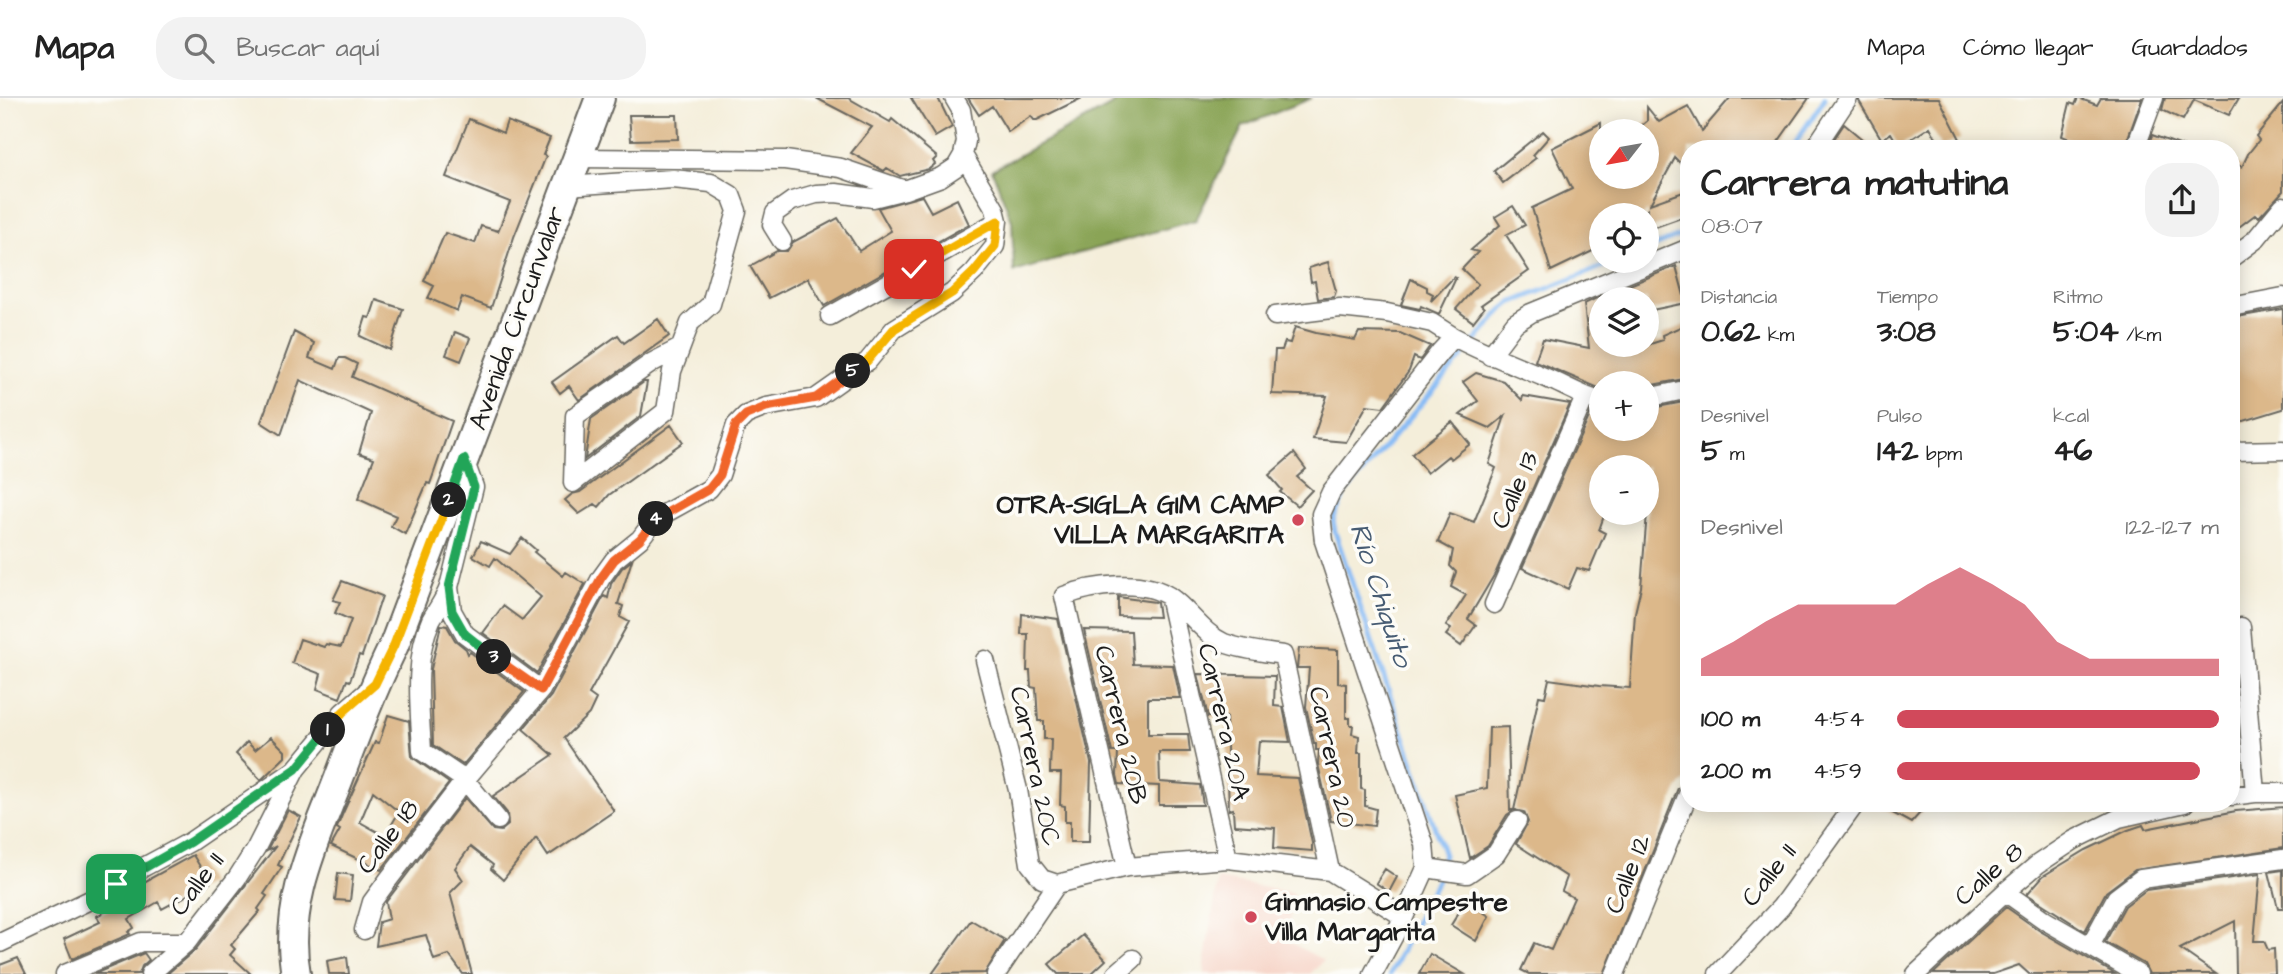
<!DOCTYPE html>
<html lang="es">
<meta charset="utf-8">
<style>
:root{--surface:#fff;--page:#f2f2f2;--text:#222;--muted:#767676;--line:#e0e0e0;--accent:#d1495b}
body{margin:0;font-family:"Architects Daughter",sans-serif;background:var(--page);color:var(--text);height:100vh;display:flex;flex-direction:column;font-size:26px;white-space:nowrap}
*{box-sizing:border-box;margin:0}
p{font-size:23px;color:var(--muted)}
.icon{flex:none;width:38px;height:38px;fill:none;stroke:currentColor;stroke-width:2;stroke-linecap:round;stroke-linejoin:round}
.map{position:relative;flex:1;overflow:hidden}
.drawer{position:absolute;left:1680px;top:42px;width:560px;height:672px;display:flex;flex-direction:column;background:var(--surface);border-radius:28px;box-shadow:0 4px 18px #0003}
.drawer>*{flex:none}
.needle{width:46px;rotate:239deg}
.fabs{position:absolute;left:1589px;top:21px;display:grid;gap:14px}
.fabs a{display:grid;place-items:center;width:70px;height:70px;border-radius:50%;background:var(--surface);box-shadow:0 4px 18px #0003;font-size:35px}
.pin{position:absolute;display:grid;place-items:center;width:60px;height:60px;color:#fff;margin:-30px;border-radius:14px;box-shadow:0 4px 10px #0006}
.km{position:absolute;width:35px;height:35px;margin:-18px;border-radius:50%;background:#222;color:#fff;font-size:19px;line-height:35px;text-align:center}
.round{display:grid;place-items:center;flex:none;width:74px;height:74px;border-radius:28px;background:var(--page)}
.overview{display:flex;align-items:center;justify-content:space-between;height:119px;padding:0 21px}
h1{font-size:38px;font-weight:700;line-height:52px}
.metrics{display:grid;grid-template-columns:repeat(3,1fr);gap:10px;height:119px;padding:7px 21px}
.metrics div{display:grid;align-content:center}
.metrics b{font-size:30px;font-weight:700}
.metrics small{font-size:19px;font-weight:400}
.metrics p{font-size:19px}
.chart{height:196px;padding:14px 21px}
.chart p{display:flex;justify-content:space-between}
.chart svg{width:100%;height:126px;margin-top:7px;fill:var(--accent);opacity:.7}
ul{padding:0 21px;list-style:none;font-size:23px}
li{display:grid;grid-template-columns:112px 84px 1fr;align-items:center;height:52px}
li i{height:18px;border-radius:9px;background:var(--accent)}
header{display:flex;align-items:center;gap:42px;box-sizing:border-box;height:98px;padding:0 35px;background:var(--surface);border-bottom:2px solid var(--line)}
header strong{font-size:33px}
nav{display:flex;gap:38px;margin-inline-start:auto;font-size:24px}
.search{width:490px;height:63px;background:var(--page);display:flex;align-items:center;gap:18px;box-sizing:border-box;padding:0 24px;border-radius:28px;color:var(--muted);font-size:26px}
.map>svg:first-child{display:block}
.built{fill:#f6d2c5}
.forest{fill:#8aa456;stroke:#536039;stroke-width:2}
.lines{fill:none;stroke-linecap:round;stroke-linejoin:round}
.stream{stroke:#87bbf5;stroke-width:5}
.building{fill:#dcb88a;fill-rule:evenodd}
.minor-casing{stroke:#68665e;stroke-width:21}
.primary-casing{stroke:#68665e;stroke-width:32}
.minor{stroke:#fff;stroke-width:18}
.primary{stroke:#fff;stroke-width:28}
.split-1-casing{stroke:#fff;stroke-width:14}
.split-2-casing{stroke:#fff;stroke-width:14}
.split-3-casing{stroke:#fff;stroke-width:14}
.split-4-casing{stroke:#fff;stroke-width:14}
.split-5-casing{stroke:#fff;stroke-width:14}
.split-6-casing{stroke:#fff;stroke-width:14}
.split-1{stroke:#22a559;stroke-width:9}
.split-2{stroke:#f5b400;stroke-width:9}
.split-3{stroke:#22a559;stroke-width:9}
.split-4{stroke:#f0652b;stroke-width:9}
.split-5{stroke:#f0652b;stroke-width:9}
.split-6{stroke:#f5b400;stroke-width:9}
.poi-dot{fill:#d1495b;stroke:#fdfcf7;stroke-width:2.5}
.labels{text-anchor:middle;dominant-baseline:central;stroke-width:7;stroke-linejoin:round;paint-order:stroke}
.street-label{font-size:26px;fill:#1c1c1c;stroke:#fdfcf7}
.poi-label{font-size:26px;font-weight:bold;fill:#1c1c1c;stroke:#fdfcf7;text-anchor:end}
.water-label{font-size:28px;font-style:italic;fill:#475c73;stroke:#fdfcf7}
</style>
<header>
<strong>Mapa</strong>
<div class="search"><svg class="icon" aria-label="search" viewBox="0 0 24 24"><circle cx="10" cy="10" r="6"/><path d="M15 15l6 6"/></svg>Buscar aquí</div>
<nav><a>Mapa</a><a>Cómo llegar</a><a>Guardados</a></nav>
</header>
<div class="map">
<svg width="2283" height="876" viewBox="0 0 2283 876">
<rect width="100%" height="100%" fill="#fdfcf7"/>
<filter id="ink" filterUnits="userSpaceOnUse"><feTurbulence type="fractalNoise" baseFrequency=".0143" numOctaves="2"/><feDisplacementMap in="SourceGraphic" scale="14" xChannelSelector="R" yChannelSelector="G"/><feConvolveMatrix kernelMatrix="1 2 1 2 8 2 1 2 1" color-interpolation-filters="sRGB"/></filter>
<filter id="wash" filterUnits="userSpaceOnUse"><feTurbulence type="fractalNoise" baseFrequency=".00686" numOctaves="4" result="noise"/><feDisplacementMap in="SourceGraphic" scale="28" xChannelSelector="R" yChannelSelector="G"/><feGaussianBlur stdDeviation="1.57" result="paint"/><feColorMatrix in="noise" values="0 0 0 0 0 0 0 0 0 0 0 0 0 0 0 0 0 1.4 0 .05"/><feComposite in="paint" operator="in"/></filter>
<g filter="url(#wash)">
<rect width="100%" height="100%" fill="#f4eeda"/>
<path class="built" d="M1218,781L1294,795L1286,842L1323,862L1318,868L1310,876H1205L1204,867Z"/>
<path class="forest" d="M1116,0H1312L1243,28L1196,122L1014,174L1012,123L992,72L1114,6Z"/>
<g class="lines">
<path class="stream" d="M1791,51L1825,0
M1647,151L1689,134
M1390,876L1436,784L1444,757L1335,434L1333,422L1345,395L1502,212L1511,205L1617,163"/>
</g>
<g id="blocks">
<path class="building" d="M816,0H848L890,24L892,21L937,59L933,63L935,66L929,71L900,78L887,70L884,73L851,55L872,29Z
M911,0H938L952,29L935,39Z
M968,0H1082L1037,22H1034L1031,18L1008,34L992,8L979,17Z
M1730,0H1809L1773,51H1689V74L1675,60L1650,106L1689,92V117L1647,132V112L1644,117H1601V149L1551,173L1532,110L1572,91L1552,50L1601,25V79H1647V33H1635L1647,23V9L1659,24L1688,8L1702,33Z
M1859,0H1939L1960,41L1941,49L1930,29L1899,49L1891,35L1882,42L1859,3Z
M2078,0L2097,7L2101,0H2142L2124,51H2070L2072,42L2062,38L2070,5L2075,7Z
M2165,0H2239L2229,17L2194,2L2183,22L2162,12Z
M2283,5V93L2259,119L2256,116L2231,135V76L2238,67L2242,69L2248,56L2259,42L2256,38Z
M629,17H677L678,41L631,42Z
M469,21L503,35L507,23L550,40L543,57L546,58L514,139L491,210L462,199L457,213L428,200L434,188L424,183L445,135L475,145L481,128L498,133L510,104L446,79Z
M1844,26L1874,51H1841L1832,44Z
M1543,33L1549,39L1533,57L1536,60L1503,85L1494,73Z
M2152,37L2185,49L2184,51H2147Z
M922,98L931,114L957,101L969,126L824,208L808,180L769,200L750,168L777,153H787L793,144L838,120L859,153L891,133L878,110Z
M1513,108L1525,127L1506,137L1529,173L1481,207L1484,210L1473,224L1456,211L1478,186L1462,171L1478,154L1471,152L1500,127L1495,119Z
M1328,164L1336,193L1334,199L1318,201L1315,183L1311,184L1309,170Z
M1676,168L1686,205L1647,213V201H1612L1610,195Z
M1454,179L1456,180L1439,216L1421,208L1420,211L1401,207L1411,181L1427,189V193L1433,196L1431,203Z
M1601,198V247H1647L1663,242L1662,237L1689,225V280L1647,288V285H1601V291L1535,263L1543,241L1589,250L1584,206Z
M376,202L403,211L390,252L360,238L366,219L370,220Z
M2283,211V311L2231,327V220Z
M658,221L669,238L579,302L569,288L560,295L552,284L618,237L624,245Z
M1295,229L1316,235L1355,242L1359,234L1400,235L1430,248L1420,262L1414,259L1409,273L1383,309L1367,307L1346,344L1313,341L1327,298L1272,296L1275,252H1282L1285,244L1290,245Z
M294,234L314,245L309,260L335,271L339,260H345L357,266L352,279L452,323L430,386L427,385L405,436L391,428L396,418L358,401L374,360L359,355L371,315L300,282L281,337L261,324Z
M455,234L470,240L461,263L446,257Z
M1476,275L1503,283L1522,302L1523,298L1570,306L1496,474L1468,521L1476,527L1461,548L1446,537L1451,531L1446,528L1466,497L1451,489L1456,474L1450,468L1453,452L1438,444L1450,415L1474,424L1496,370L1489,366L1505,318L1490,330L1460,317L1478,303L1463,284Z
M644,284H647L641,318L585,361L591,321Z
M1689,303L1688,676L1686,683L1678,690L1604,876H1529L1521,872L1534,845L1551,852L1574,800L1562,793L1567,779L1516,746L1528,724L1524,714L1514,712L1539,598L1545,599L1549,581L1599,588L1630,590L1635,515L1641,489L1647,415V369H1601V415H1605L1599,432L1605,435L1589,473L1577,470L1568,491L1522,470L1592,312L1601,314V331H1647V311Z
M1452,324L1470,346L1451,361L1448,358L1427,375L1412,356Z
M671,327L683,344L609,397L599,409L595,406L579,416L565,402L572,396L580,394Z
M1294,355L1306,371L1297,379L1312,392L1297,408L1280,394L1282,392L1269,377Z
M522,440L536,452L534,454L563,478L566,474L585,486L537,575L483,535L503,508L522,522L541,499L495,460L490,468L473,458L481,443L510,456Z
M632,462L618,506L623,508L620,519L629,524L589,596L596,601L589,616L564,640L614,713L548,758L536,740L503,782L491,771L493,767L470,749L455,770L463,782L450,795L472,876H463L449,857L434,862L426,837L376,848L379,824L389,821L386,804L465,700L493,732L501,733L508,727L507,715L493,698L553,657L523,631L551,598L604,498L608,500L611,486L622,470Z
M342,483L382,498L362,558L359,557L350,583L347,582L340,600L317,591L321,576L292,565L300,541L324,549L326,546L341,549L351,522L335,515L340,504L333,502Z
M1118,499L1155,504L1157,505L1159,519L1118,518Z
M1022,516L1058,521L1091,665L1089,744H1070V724H1065V708L1060,707L1061,675H1050L1051,641H1044V623H1038L1036,590L1031,589L1030,573H1027L1028,536H1021Z
M441,527L447,528L455,542L466,551L468,556L470,554L524,594L463,667L433,647L431,571Z
M1084,532L1131,533L1133,566L1173,567L1180,600H1148V636H1188L1190,654H1159L1160,684L1200,687L1203,707H1159V688L1119,686L1117,677L1118,654H1112Z
M1299,550L1338,552V585L1346,586V620H1350V627H1353L1352,636L1359,638L1358,655H1361V691L1365,692V708L1376,711L1374,728L1331,723L1318,666L1319,652H1316V645H1314L1306,609L1309,570H1297Z
M1198,576L1275,578L1274,608L1283,609L1290,644L1259,643L1256,678L1298,680L1312,745V753L1274,750L1275,730L1234,727L1233,711L1229,712L1226,619H1208Z
M388,617L409,623L412,659L449,685L381,772L331,748L340,732L337,730L343,715L375,644L379,645ZM373,693L399,714L385,738L360,724Z
M1508,629L1510,712H1514L1507,717L1488,748L1470,760L1455,697L1487,690L1489,630Z
M271,639L285,653V659L261,682L236,656L247,644L255,652Z
M1874,705H1929L1911,725Z
M2283,709V750L2135,772L2106,794L2085,833L2027,796L2043,778L2086,752L2128,732L2143,727L2145,731L2236,713Z
M288,712L301,719L278,767L282,769L264,796L267,798L258,811L260,813L231,847L235,851L230,857L251,876H167L196,851L276,748L267,753Z
M193,757L210,785L162,811L158,804L129,821L134,830L128,834L130,836L72,861L64,841L100,824L97,818L125,802L122,796Z
M1385,771L1397,779L1389,794L1376,785Z
M2283,772V810H2278L2269,774Z
M338,775L353,777L350,803L335,802Z
M2260,776L2254,843H2264L2268,852L2274,851L2275,876H2236L2235,823L2180,851L2216,876H2149L2144,866L2105,844L2125,808L2146,792Z
M1466,803L1489,818L1476,843L1451,827Z
M2006,809L2040,833L2115,876H2029L2019,867L1993,876H1933Z
M971,822L1005,842L985,875L932,876Z
M1083,837L1106,862L1091,876H1058L1049,866Z
M144,855L149,862L142,868L139,876H94Z
M1430,856L1464,876H1419Z
M347,859L349,876H329L327,863Z
M18,860L26,876H0V867Z"/>
</g>
</g>
<g filter="url(#ink)">
<use href="#blocks" fill-opacity="0" stroke="#68665e" stroke-width="2"/>
<g class="lines">
<g class="minor-casing">
<path id="minor" d="M1814,51L1848,0
M2135,51L2154,0
M577,60L785,62L841,70L905,92L941,79L956,69L963,57L966,43L961,12L954,0
M566,88L673,81L711,85L731,97L737,113L711,206L690,225L672,273L666,313L573,385L575,318L653,264L680,250
M782,143L772,127L775,115L792,103L816,96L836,95L873,100L905,92
M2231,160L2255,142L2283,108
M2231,209L2283,199
M830,218L998,123
M1275,218L1340,210L1387,215L1432,225L1454,239
M1490,258L1515,225L1531,215L1689,150
M1647,300L1689,291
M2231,353L2283,352
M464,361L474,389L449,489L452,513L465,536L541,592
M449,489C445,501 437,511 431,522C413,562 420,611 422,653L465,682L498,722
M1169,498L1228,761
M1494,506L1585,299
M2241,529L2255,695
M985,562L1018,692L1030,766L1042,781L1057,786L1127,769L1228,761L1330,773L1404,819
M2231,698L2255,695H2283
M1127,769L1064,498C1092,487 1144,480 1170,499C1189,512 1202,535 1224,545C1243,552 1263,554 1283,557L1330,773
M1426,770L1467,776L1496,756L1517,723
M2005,794L2046,823L2138,876
M364,832L372,804L388,782L465,682L541,592L601,480L614,462L640,441L655,421L709,391L720,377L736,327L746,317L766,309L816,300L836,286L868,263L894,231L952,195L974,174L995,148L998,123L995,111L963,57
M0,845L94,800L140,771L190,744L295,672
M2090,848L2116,800L2141,781L2283,761
M65,876L141,844H187
M150,876L187,844L237,780L256,750L296,671L343,614L370,591
M996,876L1057,786
M1116,876L1133,861
M1373,876L1404,819L1426,770L1424,746L1324,443L1321,416L1331,394L1440,254L1454,239C1486,256 1518,268 1551,282C1568,289 1583,299 1601,303
M1615,876L1689,694
M1718,876L1781,809L1856,705
M1916,876L2005,794L2038,766L2074,742L2119,720L2185,705"/>
</g>
<g class="primary-casing">
<path id="primary" d="M296,876C283,807 315,743 339,680C356,635 373,590 394,547L600,0"/>
</g>
<use href="#minor" class="minor"/>
<use href="#primary" class="primary"/>
</g>
</g>
<g class="lines" filter="url(#ink)">
<g class="split-1-casing">
<path id="split-1" d="M116,786L190,744L296,671L328,632"/>
</g>
<g class="split-2-casing">
<path id="split-2" d="M328,632L343,614L375,586L394,547L449,402"/>
</g>
<g class="split-3-casing">
<path id="split-3" d="M449,402L464,361L474,389L449,489L452,513L465,536L494,559"/>
</g>
<g class="split-4-casing">
<path id="split-4" d="M494,559L541,592L601,480L614,462L640,441L656,421"/>
</g>
<g class="split-5-casing">
<path id="split-5" d="M656,421L709,391L720,377L736,327L746,317L766,309L816,300L853,273"/>
</g>
<g class="split-6-casing">
<path id="split-6" d="M853,273L867,263L894,231L952,195L974,174L995,148L998,123L914,171"/>
</g>
<use href="#split-1" class="split-1"/>
<use href="#split-2" class="split-2"/>
<use href="#split-3" class="split-3"/>
<use href="#split-4" class="split-4"/>
<use href="#split-5" class="split-5"/>
<use href="#split-6" class="split-6"/>
</g>
<g class="poi-dot">
<circle cx="1298" cy="422" r="7"/>
<circle cx="1251" cy="819" r="7"/>
</g>
<g class="labels">
<g class="street-label">
<text transform="translate(517 220) rotate(-70)">Avenida Circunvalar</text>
<text transform="translate(1515 392) rotate(-66)">Calle 13</text>
<text transform="translate(1224 624) rotate(77)">Carrera 20A</text>
<text transform="translate(1121 627) rotate(77)">Carrera 20B</text>
<text transform="translate(1332 659) rotate(78)">Carrera 20</text>
<text transform="translate(1035 668) rotate(78)">Carrera 20C</text>
<text transform="translate(388 739) rotate(-53)">Calle 18</text>
<text transform="translate(1628 776) rotate(-68)">Calle 12</text>
<text transform="translate(1989 776) rotate(-41)">Calle 8</text>
<text transform="translate(1769 777) rotate(-52)">Calle 11</text>
<text transform="translate(197 786) rotate(-53)">Calle 11</text>
</g>
<g class="poi-label">
<text x="1284" y="407">OTRA-SIGLA GIM CAMP<tspan x="1284" dy="30">VILLA MARGARITA</tspan></text>
<text x="1265" y="804" text-anchor="start">Gimnasio Campestre<tspan x="1265" dy="30">Villa Margarita</tspan></text>
</g>
<g class="water-label">
<text transform="translate(1381 497) rotate(72)">Río Chiquito</text>
</g>
</g>
</svg>
<div class="fabs">
<a><svg class="needle" viewBox="-14 -14 28 28"><path d="M0-13l5 13h-10z" fill="#e53935"/><path d="M0 13l5-13h-10z" fill="#767676"/></svg></a>
<a><svg class="icon" aria-label="locate" viewBox="0 0 24 24"><circle cx="12" cy="12" r="6"/><path d="M12 2v4M12 18v4M2 12h4M18 12h4"/></svg></a>
<a><svg class="icon" aria-label="layers" viewBox="0 0 24 24"><path d="M12 4l9 5-9 5-9-5zM3 14l9 5 9-5"/></svg></a>
<a>+</a>
<a>−</a>
</div>
<div class="pin" style="left:116px;top:786px;background:#1e9e55"><svg class="icon" aria-label="arrive" viewBox="0 0 24 24"><path d="M6 21V4h12l-3 4 3 4H6"/></svg></div>
<div class="pin" style="left:914px;top:171px;background:#d93025"><svg class="icon" aria-label="check" viewBox="0 0 24 24"><path d="M5 12l5 5 9-10"/></svg></div>
<b class="km" style="left:328px;top:632px">1</b>
<b class="km" style="left:449px;top:402px">2</b>
<b class="km" style="left:494px;top:559px">3</b>
<b class="km" style="left:656px;top:421px">4</b>
<b class="km" style="left:853px;top:273px">5</b>
<section class="drawer">
<div class="overview"><div><h1>Carrera matutina</h1><p>08:07</p></div><a class="round"><svg class="icon" aria-label="share" viewBox="0 0 24 24"><path d="M12 15V3M7 8l5-5 5 5M5 13v7h14v-7"/></svg></a></div>
<div class="metrics">
<div><p>Distancia</p><b>0.62<small> km</small></b></div>
<div><p>Tiempo</p><b>3:08</b></div>
<div><p>Ritmo</p><b>5:04<small> /km</small></b></div>
</div>
<div class="metrics">
<div><p>Desnivel</p><b>5<small> m</small></b></div>
<div><p>Pulso</p><b>142<small> bpm</small></b></div>
<div><p>kcal</p><b>46</b></div>
</div>
<div class="chart"><p><span>Desnivel</span>122–127 m</p>
<svg viewBox="0 0 160 44" preserveAspectRatio="none"><path d="M0 44V38L10 32L20 25L30 19L40 19L50 19L60 19L70 12L80 6L90 12L100 19L110 32L120 38L130 38L140 38L150 38L160 38V44z"/></svg>
</div>
<ul>
<li><b>100 m</b>4:54<i style="width:100%"></i></li>
<li><b>200 m</b>4:59<i style="width:94%"></i></li>
</ul>
</section>
</div>
